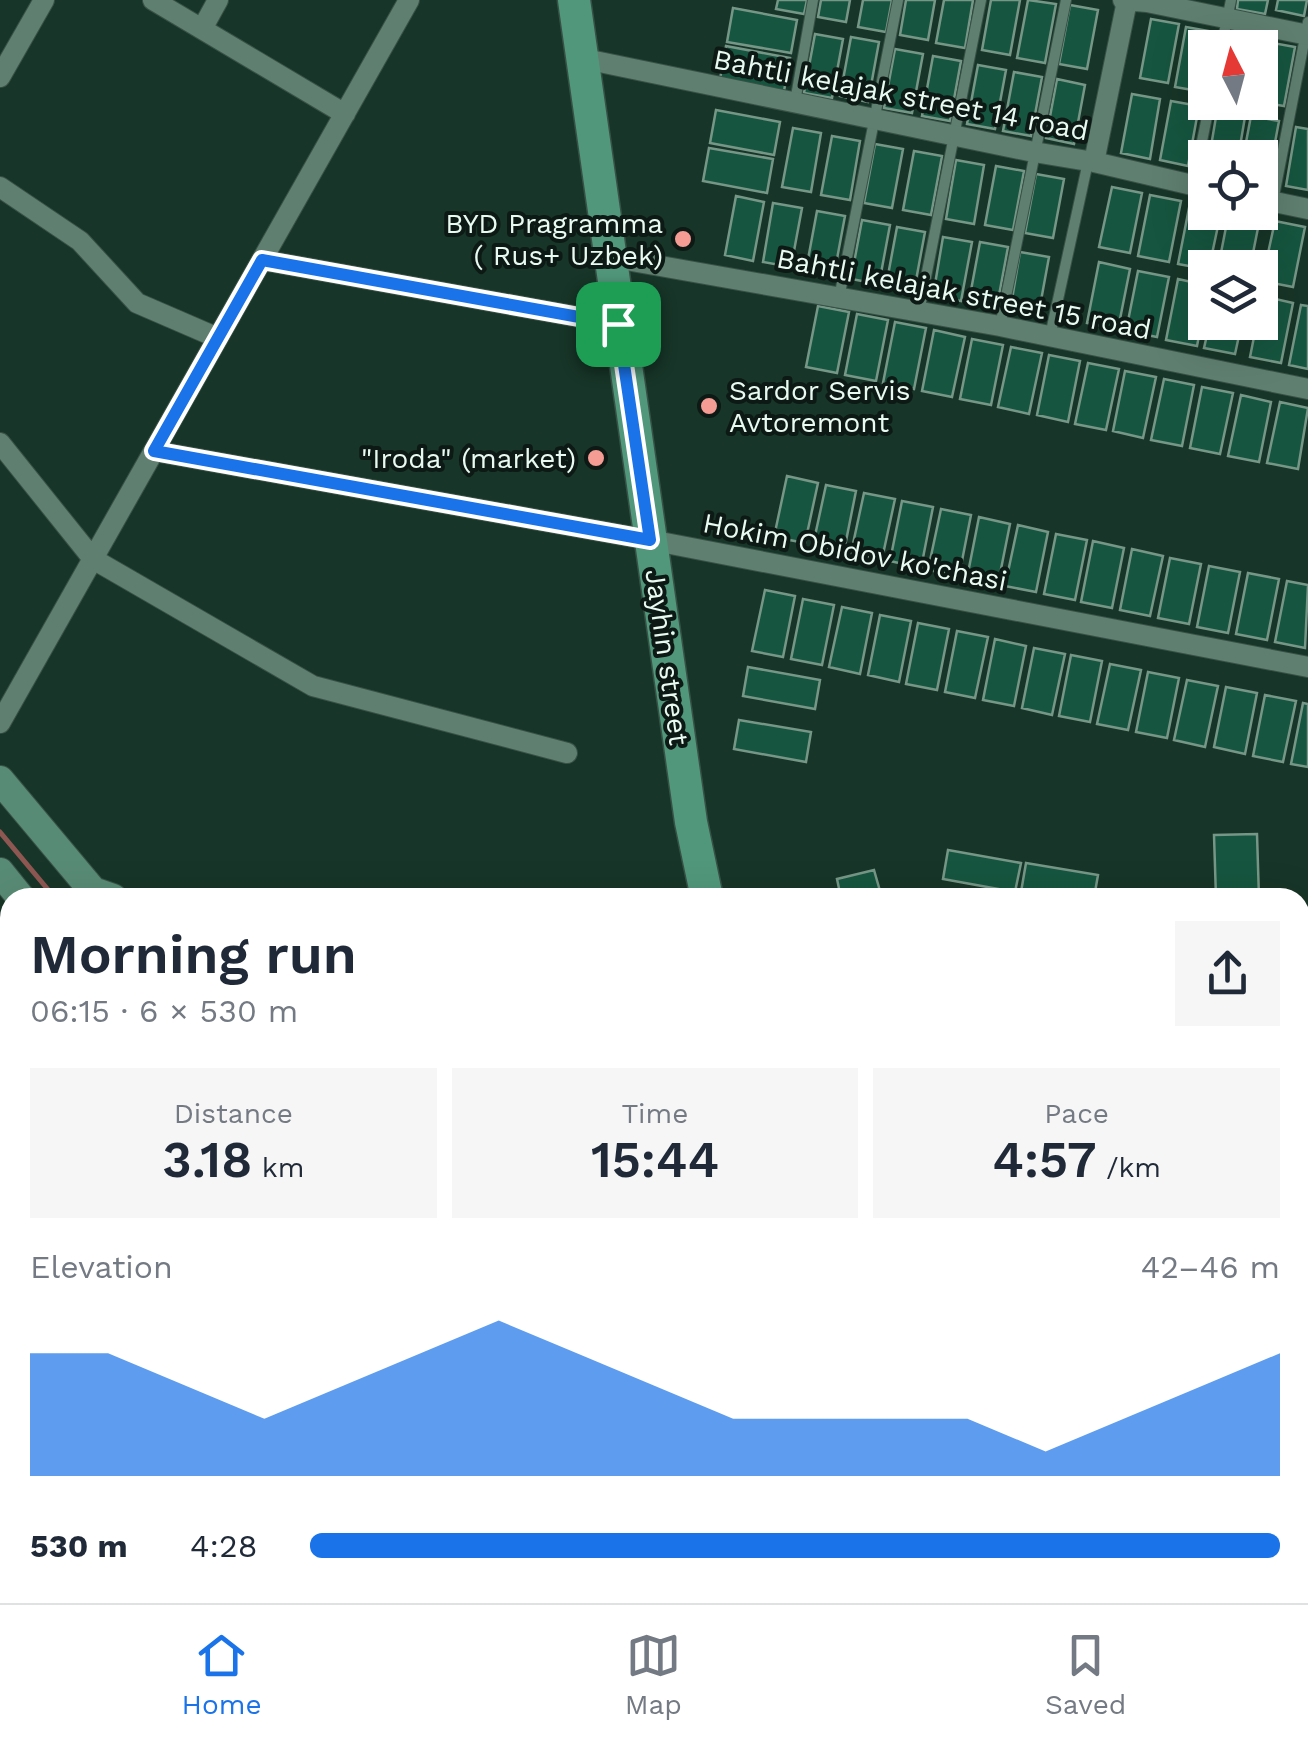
<!DOCTYPE html>
<meta charset="utf-8">
<style>
:root{--surface:#fff;--page:#f6f6f7;--text:#1f2937;--muted:#747a83;--line:#e0e1e3;--accent:#1a73e8}
body{margin:0;font-family:"Work Sans",sans-serif;background:var(--page);color:var(--text);height:100vh;display:flex;flex-direction:column;font-size:38px;white-space:nowrap}
*{box-sizing:border-box;margin:0}
p{font-size:32px;color:var(--muted)}
.icon{flex:none;width:55px;height:55px;fill:none;stroke:currentColor;stroke-width:2;stroke-linecap:round;stroke-linejoin:round}
.map{position:relative;flex:1;overflow:hidden}
.panel{position:absolute;left:0px;top:888px;width:1310px;height:718px;display:flex;flex-direction:column;background:var(--surface);border-radius:30px 30px 0 0;box-shadow:0 10px 40px #0002}
.panel>*{flex:none}
.needle{width:65px;rotate:354deg}
.controls{position:absolute;left:1188px;top:30px;display:grid;gap:20px}
.controls a{display:grid;place-items:center;width:90px;height:90px;border-radius:0px;background:var(--surface);box-shadow:0 10px 40px #0002;font-size:50px}
.pin{position:absolute;display:grid;place-items:center;width:85px;height:85px;color:#fff;margin:-42px;border-radius:20px;box-shadow:0 5px 15px #0006}
.round{display:grid;place-items:center;flex:none;width:105px;height:105px;border-radius:0px;background:var(--page)}
.headline{display:flex;align-items:center;justify-content:space-between;height:170px;padding:0 30px}
h1{font-size:55px;font-weight:600;line-height:75px}
.metrics{display:grid;grid-template-columns:repeat(3,1fr);gap:15px;height:170px;padding:10px 30px}
.metrics div{display:grid;align-content:center;border-radius:0px;background:var(--page);text-align:center}
.metrics b{font-size:50px;font-weight:600}
.metrics small{font-size:28px;font-weight:400}
.metrics p{font-size:28px}
.chart{height:280px;padding:20px 30px}
.chart p{display:flex;justify-content:space-between}
.chart svg{width:100%;height:180px;margin-top:10px;fill:var(--accent);opacity:.7}
ul{padding:0 30px;list-style:none;font-size:32px}
li{display:grid;grid-template-columns:160px 120px 1fr;align-items:center;height:75px}
li i{height:25px;border-radius:12px;background:var(--accent)}
.dock{display:flex;justify-content:space-around;align-items:center;height:140px;border-top:2px solid var(--line);background:var(--surface);font-size:28px;color:var(--muted)}
.dock a{display:grid;justify-items:center;gap:5px}
.dock .on{color:var(--accent)}
.map>svg:first-child{display:block}
.lines{fill:none;stroke-linecap:round;stroke-linejoin:round}
.stream{stroke:#8e5752;stroke-width:5}
.building{fill:#16553f;stroke:#769687;stroke-width:2.5}
.service-casing{stroke:#385147;stroke-width:12}
.minor-casing{stroke:#385147;stroke-width:22}
.secondary-casing{stroke:#385147;stroke-width:30}
.primary-casing{stroke:#385147;stroke-width:35}
.path{stroke:#7d968b;stroke-width:2.5;stroke-dasharray:5 8;stroke-linecap:butt}
.service{stroke:#5f7f70;stroke-width:10}
.minor{stroke:#5f7f70;stroke-width:20}
.secondary{stroke:#588b75;stroke-width:28}
.primary{stroke:#51977b;stroke-width:32}
.route-casing{stroke:#fff;stroke-width:20}
.route{stroke:#1a73e8;stroke-width:12}
.poi-dot{fill:#f59c94;stroke:#0d1914;stroke-width:4}
.labels{text-anchor:middle;dominant-baseline:central;stroke-width:8;stroke-linejoin:round;paint-order:stroke}
.street-label{font-size:28px;fill:#e8faf1;stroke:#0d1914}
.poi-label{font-size:28px;fill:#e8faf1;stroke:#0d1914;text-anchor:end}
</style>
<div class="map">
<svg width="1308" height="1603" viewBox="0 0 1308 1603">
<rect width="100%" height="100%" fill="#173528"/>
<g class="lines">
<path class="stream" d="M0,832L55,898
M1300,1095H1308"/>
</g>
<path class="building" d="M778,0H807L804,14L776,9Z
M821,0H850L846,22L818,17Z
M863,0H892L886,32L858,27Z
M906,0H935L928,40L900,35Z
M944,0H973L965,48L936,43Z
M991,0H1020L1010,55L982,50Z
M1028,0L1056,4L1045,63L1017,58Z
M1238,0H1268L1265,14L1237,9Z
M1278,0H1307L1304,16L1276,10Z
M1070,5L1098,10L1087,69L1059,64Z
M733,8L797,20L791,53L727,42Z
M1151,19L1179,24L1168,83L1140,78Z
M1186,27L1214,32L1212,48H1205L1204,92L1175,87Z
M815,34L843,39L832,98L804,93Z
M1233,35L1261,40L1259,48H1230Z
M851,37L879,42L868,102L840,96Z
M1267,42L1295,47L1284,106L1260,102V79Z
M726,46L790,58L784,91L720,79Z
M895,49L923,54L912,113L884,108Z
M933,56L961,61L950,121L922,116Z
M978,65L1006,70L995,129L967,124Z
M1014,72L1042,77L1031,136L1003,131Z
M1057,79L1085,85L1074,144L1046,138Z
M1132,94L1160,99L1150,159L1121,153Z
M1171,101L1199,106L1188,166L1160,160Z
M716,110L780,122L774,155L710,143Z
M1217,111L1245,117L1238,158H1209Z
M1251,116L1279,121L1268,180L1260,179V158H1243Z
M1296,127L1308,129V190L1286,186Z
M793,128L821,133L811,192L782,187Z
M832,136L860,141L850,200L821,195Z
M875,144L903,149L892,208L864,203Z
M709,148L773,159L767,193L703,181Z
M914,151L942,156L931,215L903,210Z
M956,160L984,165L974,224L946,219Z
M996,166L1024,171L1013,230L985,225Z
M1036,174L1064,179L1053,238L1025,233Z
M1112,187L1142,193L1130,253L1099,247Z
M1150,195L1181,201L1169,262L1138,256Z
M736,196L764,202L753,261L725,255Z
M773,203L802,208L791,267L763,262Z
M1190,203L1205,206V212H1221L1209,268L1205,269L1178,264Z
M817,211L845,216L834,275L806,270Z
M1229,212L1260,218L1250,268H1218Z
M862,220L890,225L879,284L851,279Z
M1275,221L1305,227L1293,287L1262,281Z
M897,227L925,232L914,291L886,286Z
M943,237L972,242L961,301L933,296Z
M980,242L1008,247L997,306L969,301Z
M1020,252L1049,257L1038,317L1010,311Z
M1099,262L1130,269L1118,329L1087,323Z
M1138,271L1169,277L1157,337L1126,331Z
M1178,279L1205,285V305L1197,346L1166,340Z
M1262,296L1293,303L1281,363L1250,357L1257,322H1260Z
M1301,305L1308,306V369L1289,365Z
M818,306L849,312L837,373L806,367Z
M857,314L888,320L876,381L845,375Z
M895,322L926,328L914,389L883,383Z
M1210,322H1242L1235,354L1204,348Z
M934,330L965,337L952,397L922,391Z
M972,339L1003,345L991,405L960,399Z
M1011,347L1042,353L1029,414L998,407Z
M1049,355L1080,361L1068,422L1037,415Z
M1088,363L1119,369L1106,430L1075,424Z
M1125,371L1156,377L1143,438L1113,431Z
M1164,379L1194,385L1182,446L1151,440Z
M1202,387L1233,393L1220,454L1190,448Z
M1241,395L1271,402L1259,462L1228,456Z
M1280,402L1308,408L1298,469L1267,463Z
M787,476L818,483L805,543L774,537Z
M826,485L856,491L844,551L813,545Z
M864,493L895,499L882,559L851,553Z
M902,501L933,507L921,568L890,561Z
M941,509L971,515L959,576L928,570Z
M979,517L1010,524L998,584L967,578Z
M1018,525L1048,532L1036,592L1005,586Z
M1056,534L1087,540L1075,600L1044,594Z
M1093,541L1124,548L1112,608L1081,602Z
M1132,549L1163,556L1150,616L1120,610Z
M1170,558L1201,564L1189,624L1158,618Z
M1209,566L1240,572L1228,633L1197,627Z
M1248,573L1279,579L1267,640L1236,634Z
M1287,581L1308,585L1305,648L1275,642Z
M765,590L795,596L783,657L752,651Z
M803,599L834,605L822,665L791,659Z
M842,607L872,613L860,674L829,667Z
M880,615L911,621L899,682L868,675Z
M918,623L949,629L937,690L906,684Z
M957,631L988,637L975,698L945,692Z
M995,639L1026,646L1014,706L983,700Z
M1034,648L1065,654L1052,715L1022,708Z
M1071,655L1102,661L1090,722L1059,716Z
M1110,664L1141,670L1128,730L1097,724Z
M748,667L820,680L815,709L743,696Z
M1148,672L1179,678L1167,738L1136,732Z
M1187,680L1218,686L1205,747L1174,740Z
M1226,687L1257,693L1245,754L1214,747Z
M1265,695L1296,701L1283,762L1253,756Z
M1303,703L1308,704V767L1291,764Z
M739,720L811,732L806,762L734,749Z
M1257,834L1259,898H1216L1214,835Z
M948,850L1021,863L1015,892L943,879Z
M1026,863L1098,875L1094,898H1052L1021,892Z
M874,870L882,898H841L837,879Z
M1303,1594L1304,1603H1229V1602Z
M663,1595H739L742,1603H659Z
M1058,1595H1099L1103,1603H1062Z"/>
<g class="lines">
<g class="service-casing">
<path id="service" d="M1221,48L1231,0
M795,102L813,0
M1193,185L1210,102
M1273,201L1308,22
M839,298L898,0
M919,312L981,0
M1000,326L1066,0
M1050,336L1088,162
M1300,1215L1308,1306
M1038,1595L1042,1603
M1134,1595L1138,1603
M1195,1595V1603
M527,1603L529,1595"/>
</g>
<g class="minor-casing">
<path id="minor" d="M153,0L345,114
M1123,0L1147,2L1308,35
M202,29L218,0
M585,59L1034,152L1094,162L1205,188
M0,77L44,0
M1094,162L1127,1
M0,187L80,241L137,303L218,338
M1260,199L1308,209
M609,257L1000,326L1308,389
M262,260L618,324
M0,443L93,559L313,686L567,753
M154,451L650,540L1308,667
M0,723L409,0
M0,1136L10,1119
M0,1391L10,1397
M0,1505L10,1488
M158,1603L163,1595"/>
</g>
<g class="secondary-casing">
<path id="secondary" d="M0,780L93,891L113,898
M0,872L21,898
M1300,1067L1308,1066
M1300,1119L1308,1118"/>
</g>
<g class="primary-casing">
<path id="primary" d="M574,0L691,822L707,898
M927,1595L930,1603"/>
</g>
<path class="path" d="M627,1595L643,1601
M772,1595L775,1603
M821,1595L824,1603
M878,1595L881,1603
M597,1603L599,1595"/>
<use href="#service" class="service"/>
<use href="#minor" class="minor"/>
<use href="#secondary" class="secondary"/>
<use href="#primary" class="primary"/>
</g>
<g class="lines">
<g class="route-casing">
<path id="route" d="M262,260L618,324L650,540L154,451Z"/>
</g>
<use href="#route" class="route"/>
</g>
<g class="poi-dot">
<circle cx="683" cy="239" r="10"/>
<circle cx="709" cy="406" r="10"/>
<circle cx="596" cy="458" r="10"/>
</g>
<g class="labels">
<g class="street-label">
<text transform="translate(901 95) rotate(11)">Bahtli kelajak street 14 road</text>
<text transform="translate(964 294) rotate(11)">Bahtli kelajak street 15 road</text>
<text transform="translate(855 552) rotate(11)">Hokim Obidov ko'chasi</text>
<text transform="translate(667 657) rotate(82)">Jayhin street</text>
</g>
<g class="poi-label">
<text x="663" y="223">BYD Pragramma<tspan x="663" dy="32">( Rus+ Uzbek)</tspan></text>
<text x="729" y="390" text-anchor="start">Sardor Servis<tspan x="729" dy="32">Avtoremont</tspan></text>
<text x="576" y="458">"Iroda" (market)</text>
</g>
</g>
</svg>
<div class="controls">
<a><svg class="needle" viewBox="-14 -14 28 28"><path d="M0-13l5 13h-10z" fill="#e53935"/><path d="M0 13l5-13h-10z" fill="#747a83"/></svg></a>
<a><svg class="icon" aria-label="locate" viewBox="0 0 24 24"><circle cx="12" cy="12" r="6"/><path d="M12 2v4M12 18v4M2 12h4M18 12h4"/></svg></a>
<a><svg class="icon" aria-label="layers" viewBox="0 0 24 24"><path d="M12 4l9 5-9 5-9-5zM3 14l9 5 9-5"/></svg></a>
</div>
<div class="pin" style="left:618px;top:324px;background:#1e9e55"><svg class="icon" aria-label="arrive" viewBox="0 0 24 24"><path d="M6 21V4h12l-3 4 3 4H6"/></svg></div>
<section class="panel">
<div class="headline"><div><h1>Morning run</h1><p>06:15 · 6 × 530 m</p></div><a class="round"><svg class="icon" aria-label="share" viewBox="0 0 24 24"><path d="M12 15V3M7 8l5-5 5 5M5 13v7h14v-7"/></svg></a></div>
<div class="metrics">
<div><p>Distance</p><b>3.18<small> km</small></b></div>
<div><p>Time</p><b>15:44</b></div>
<div><p>Pace</p><b>4:57<small> /km</small></b></div>
</div>
<div class="chart"><p><span>Elevation</span>42–46 m</p>
<svg viewBox="0 0 160 44" preserveAspectRatio="none"><path d="M0 44V14L10 14L20 22L30 30L40 22L50 14L60 6L70 14L80 22L90 30L100 30L110 30L120 30L130 38L140 30L150 22L160 14V44z"/></svg>
</div>
<ul>
<li><b>530 m</b>4:28<i style="width:100%"></i></li>
</ul>
</section>
</div>
<nav class="dock">
<a class="on"><svg class="icon" aria-label="home" viewBox="0 0 24 24"><path d="M3 11l9-7 9 7M6 9v11h12V9"/></svg>Home</a>
<a><svg class="icon" aria-label="map" viewBox="0 0 24 24"><path d="M3 6l6-2 6 2 6-2v14l-6 2-6-2-6 2zM9 4v14M15 6v14"/></svg>Map</a>
<a><svg class="icon" aria-label="saved" viewBox="0 0 24 24"><path d="M7 4h10v16l-5-4-5 4z"/></svg>Saved</a>
</nav>
